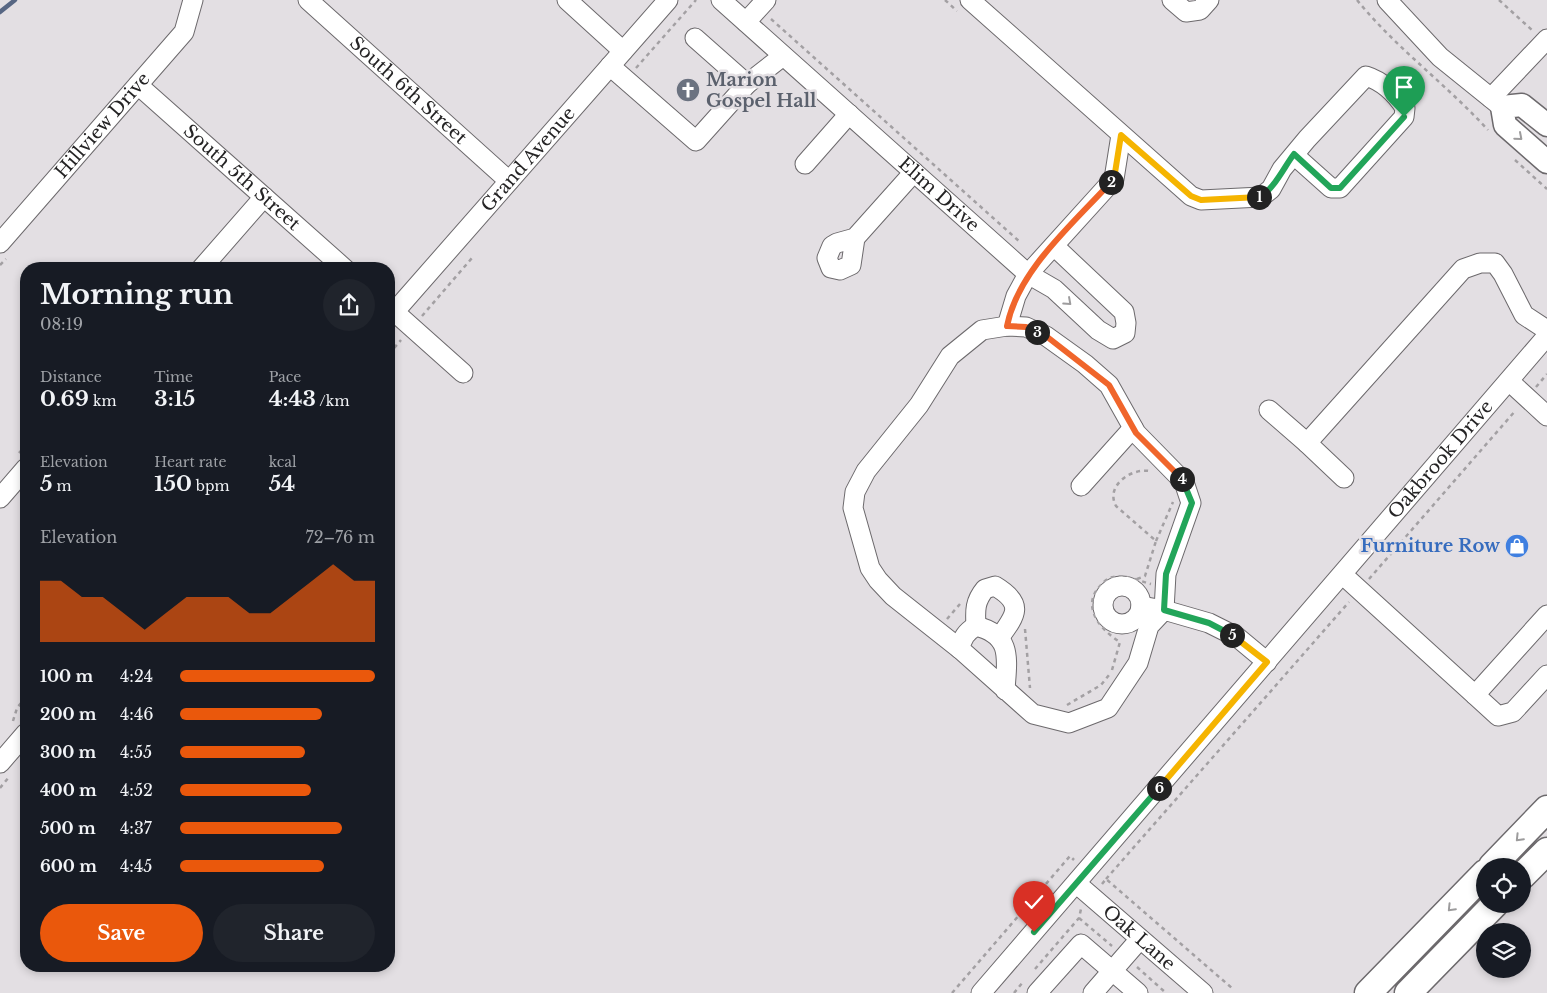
<!DOCTYPE html>
<meta charset="utf-8">
<style>
:root{--surface:#171b24;--page:#20242c;--text:#f1f3f6;--muted:#9ea1a6;--accent:#ea580c}
body{margin:0;font-family:"Libre Baskerville",serif;background:var(--page);color:var(--text);height:100vh;display:flex;flex-direction:column;font-size:19px;white-space:nowrap}
*{box-sizing:border-box;margin:0}
p{font-size:16px;color:var(--muted)}
.icon{flex:none;width:28px;height:28px;fill:none;stroke:currentColor;stroke-width:2;stroke-linecap:round;stroke-linejoin:round}
.map{position:relative;flex:1;overflow:hidden}
.panel{position:absolute;left:20px;top:262px;width:375px;height:710px;display:flex;flex-direction:column;background:var(--surface);border-radius:20px;box-shadow:0 2px 8px #0003}
.panel>*{flex:none}
.tools{position:absolute;left:1476px;top:858px;display:grid;gap:10px}
.tools a{display:grid;place-items:center;width:55px;height:55px;border-radius:50%;background:var(--surface);box-shadow:0 2px 8px #0003;font-size:25px}
.pin{position:absolute;display:grid;place-items:center;width:42px;height:42px;color:#fff;margin:-51px -21px;border-radius:50% 50% 50% 0;rotate:-45deg;box-shadow:0 0 5px #0007}
.pin .icon{rotate:45deg}
.km{position:absolute;width:25px;height:25px;margin:-12px;border-radius:50%;background:#222;color:#fff;font-size:14px;line-height:25px;text-align:center}
.round{display:grid;place-items:center;flex:none;width:52px;height:52px;border-radius:26px;background:var(--page)}
.overview{display:flex;align-items:center;justify-content:space-between;height:85px;padding:0 20px}
h1{font-size:28px;font-weight:800;line-height:38px}
.stats{display:grid;grid-template-columns:repeat(3,1fr);gap:8px;height:85px;padding:5px 20px}
.stats div{display:grid;align-content:center}
.stats b{font-size:21px;font-weight:800}
.stats small{font-size:14px;font-weight:400}
.stats p{font-size:14px}
.chart{height:140px;padding:10px 20px}
.chart p{display:flex;justify-content:space-between}
.chart svg{width:100%;height:90px;margin-top:5px;fill:var(--accent);opacity:.7}
.button{display:flex;gap:10px;margin-top:auto;padding:10px 20px}
.button a{flex:1;height:58px;border-radius:30px;background:var(--accent);color:#fff;font-size:20px;font-weight:800;line-height:58px;text-align:center}
.button a+a{background:var(--page);color:var(--text)}
ul{padding:0 20px;list-style:none;font-size:16px}
li{display:grid;grid-template-columns:80px 60px 1fr;align-items:center;height:38px}
li i{height:12px;border-radius:6px;background:var(--accent)}
.map>svg:first-child{display:block}
.lines{fill:none;stroke-linecap:round;stroke-linejoin:round}
.stream{stroke:#576683;stroke-width:4.5}
.minor-casing{stroke:#6c696c;stroke-width:21}
.major-casing{stroke:#6c696c;stroke-width:25}
.highway-casing{stroke:#6c696c;stroke-width:29}
.path{stroke:#a3a0a3;stroke-width:2.5;stroke-dasharray:4 4;stroke-linecap:butt}
.minor{stroke:#fff;stroke-width:19}
.major{stroke:#fff;stroke-width:22}
.highway{stroke:#fff;stroke-width:26}
.oneway{stroke:#9d9c9d}
.split-1-casing{stroke:#fff;stroke-width:10}
.split-2-casing{stroke:#fff;stroke-width:10}
.split-3-casing{stroke:#fff;stroke-width:10}
.split-4-casing{stroke:#fff;stroke-width:10}
.split-5-casing{stroke:#fff;stroke-width:10}
.split-6-casing{stroke:#fff;stroke-width:10}
.split-7-casing{stroke:#fff;stroke-width:10}
.split-1{stroke:#22a559;stroke-width:6}
.split-2{stroke:#f5b400;stroke-width:6}
.split-3{stroke:#f0652b;stroke-width:6}
.split-4{stroke:#f0652b;stroke-width:6}
.split-5{stroke:#22a559;stroke-width:6}
.split-6{stroke:#f5b400;stroke-width:6}
.split-7{stroke:#22a559;stroke-width:6}
.labels{text-anchor:middle;dominant-baseline:central;stroke-width:5;stroke-linejoin:round;paint-order:stroke}
.worship-label{font-size:18px;font-weight:bold;fill:#5b616d;stroke:#e3dfe3;text-anchor:start}
.street-label{font-size:18px;fill:#252425;stroke:#e3dfe3}
.shop-label{font-size:18px;font-weight:bold;fill:#366cbe;stroke:#e3dfe3;text-anchor:end}
</style>
<div class="map">
<svg width="1547" height="993" viewBox="0 0 1547 993">
<rect width="100%" height="100%" fill="#e3dfe3"/>
<g class="lines">
<path class="stream" d="M0,12L15,0"/>
<g class="minor-casing">
<g id="minor">
<path id="s1" d="M308,0L509,181"/>
<path d="M567,0L623,51"/>
<path id="s2" d="M721,0L1028,274L1114,179L1121,135"/>
<path d="M970,0L1191,196L1201,200L1261,197L1271,189L1282,169L1307,139L1366,76C1382,81 1396,94 1405,108L1404,117L1340,188H1331L1294,155"/>
<path d="M1172,0L1186,12L1200,10L1209,0"/>
<path d="M1387,0L1440,57L1502,107"/>
<path d="M746,22L766,0"/>
<path d="M610,66L696,141L747,84L695,38"/>
<path d="M747,84L783,56"/>
<path id="s3" d="M138,85L345,269"/>
<path d="M1491,98L1547,39"/>
<path d="M805,164L849,114"/>
<path d="M855,238L851,265L840,270L831,268L827,258L832,246L837,243L855,238L914,172"/>
<path id="s4" d="M0,243L184,32L193,0"/>
<path d="M201,269L264,197"/>
<path d="M389,307L463,373"/>
<path id="s5" d="M389,318L668,0"/>
<path d="M1007,326L1016,296L1028,274L1054,289L1098,330L1113,339L1125,333L1126,323L1124,312L1054,246"/>
<path d="M1509,381L1547,416"/>
<path d="M1269,410L1307,443"/>
<path d="M1344,478L1307,443L1463,269L1480,263H1495L1503,274L1524,315L1547,330"/>
<path d="M1081,486L1133,428"/>
<path d="M0,498L26,468"/>
<path d="M1343,575L1475,695L1547,615"/>
<circle cx="1122" cy="605" r="19"/>
<path d="M976,626C975,610 975,601 985,589L995,586C1025,604 1016,615 999,638"/>
<path d="M960,649L893,596L878,580L870,568L853,508L855,492L866,471L919,405L950,356L982,330L1007,326L1026,327L1046,336L1085,364L1109,385L1136,433L1184,482L1191,503L1166,574L1164,610L1141,606"/>
<path d="M1005,690C1007,660 1013,635 976,626C966,632 962,638 960,649L1033,714L1069,723L1108,708L1138,663L1149,626L1164,610L1209,623L1237,637L1267,662"/>
<path d="M1475,695L1498,716L1513,712L1547,675"/>
<path d="M0,763L26,733"/>
<path id="s6" d="M1077,884L1203,993"/>
<path id="s7" d="M981,993L1547,336"/>
<path d="M1037,993L1081,944L1138,993"/>
<path d="M1093,993L1140,939"/>
</g>
</g>
<g class="major-casing">
<path id="major" d="M1547,125L1522,105L1502,107L1505,125L1547,162"/>
</g>
<g class="highway-casing">
<path id="highway" d="M1492,866L1547,809
M1522,876L1547,851
M1368,993L1485,873
M1408,993L1495,904"/>
</g>
<path class="path" d="M945,0L957,11
M1357,0C1396,48 1446,84 1488,130
M1499,0L1533,31
M771,19L1020,242
M636,68L696,0
M1515,160L1547,189
M0,265L6,259
M422,316L472,258
M389,354L401,340
M1536,387L1547,374
M19,453L26,445
M1156,541L1173,502
M1137,579L1145,576L1156,541L1116,506C1105,486 1131,468 1149,471
M1369,579L1516,410
M947,619L960,604
M1025,629L1030,688
M1112,670L1120,642C1102,631 1080,607 1100,586C1103,582 1108,578 1113,577C1125,574 1139,581 1151,584
M1067,705L1101,685L1109,675
M13,721L17,708L26,697
M0,788L9,777
M1106,879L1349,602
M1102,884L1106,879L1233,989
M1079,918L1112,946
M1137,967L1166,993
M1035,969L1079,918L1081,909
M952,993L1070,856L1074,860
M1014,993L1023,982"/>
<use href="#minor" class="minor"/>
<use href="#major" class="major"/>
<use href="#highway" class="highway"/>
</g>
<defs><path id="oneway-chevron" d="M-2-3.5L2.5 0L-2 3.5" fill="none" stroke-width="1.6" stroke-linecap="round" stroke-linejoin="round" transform="scale(1.25)"/></defs>
<g class="oneway">
<use href="#oneway-chevron" transform="translate(1519 137) rotate(41)"/>
<use href="#oneway-chevron" transform="translate(1068 302) rotate(42)"/>
<use href="#oneway-chevron" transform="translate(1519 838) rotate(134)"/>
<use href="#oneway-chevron" transform="translate(1451 908) rotate(134)"/>
</g>
<g class="lines">
<g class="split-1-casing">
<path id="split-1" d="M1259,197C1273,191 1284,167 1294,154L1331,188H1340L1404,117"/>
</g>
<g class="split-2-casing">
<path id="split-2" d="M1111,182L1114,179L1121,135L1191,196L1201,200L1259,197"/>
</g>
<g class="split-3-casing">
<path id="split-3" d="M1037,332L1026,327L1007,326C1018,270 1073,224 1111,182"/>
</g>
<g class="split-4-casing">
<path id="split-4" d="M1037,332L1046,336L1109,385L1136,433L1182,479"/>
</g>
<g class="split-5-casing">
<path id="split-5" d="M1182,479L1192,503L1166,574L1164,610L1209,623L1232,635"/>
</g>
<g class="split-6-casing">
<path id="split-6" d="M1159,788L1267,662L1232,635"/>
</g>
<g class="split-7-casing">
<path id="split-7" d="M1034,932L1159,788"/>
</g>
<use href="#split-1" class="split-1"/>
<use href="#split-2" class="split-2"/>
<use href="#split-3" class="split-3"/>
<use href="#split-4" class="split-4"/>
<use href="#split-5" class="split-5"/>
<use href="#split-6" class="split-6"/>
<use href="#split-7" class="split-7"/>
</g>
<defs>
<g id="church-disc" transform="scale(1.25)"><circle r="9.5" fill="#6b7280" stroke="#e3dfe3"/><path d="M-1.2-6h2.4v3.5h3.3v2.4h-3.3V6h-2.4V-.1h-3.3v-2.4h3.3Z" fill="#fff"/></g>
<g id="shop-disc" transform="scale(1.25)"><circle r="9.5" fill="#3f7fe0" stroke="#e3dfe3"/><path d="M-5-2.5h2.3a2.7 3.5 0 0 1 5.4 0H5L5.5 6h-11ZM-1.5-2.5h3a1.5 2.3 0 0 0-3 0Z" fill="#fff"/></g>
</defs>
<g fill-rule="evenodd">
<use href="#church-disc" x="688" y="90"/>
<use href="#shop-disc" x="1517" y="546"/>
</g>
<g class="labels">
<g class="worship-label">
<text x="706" y="80">Marion<tspan x="706" dy="21">Gospel Hall</tspan></text>
</g>
<g class="street-label">
<text stroke="none"><textPath href="#s1" startOffset="135">South 6th Street</textPath></text>
<text stroke="none"><textPath href="#s4" startOffset="156">Hillview Drive</textPath></text>
<text stroke="none"><textPath href="#s5" startOffset="211">Grand Avenue</textPath></text>
<text stroke="none"><textPath href="#s3" startOffset="139">South 5th Street</textPath></text>
<text stroke="none"><textPath href="#s2" startOffset="292">Elim Drive</textPath></text>
<text stroke="none"><textPath href="#s7" startOffset="704">Oakbrook Drive</textPath></text>
<text stroke="none"><textPath href="#s6" startOffset="82">Oak Lane</textPath></text>
</g>
<g class="shop-label">
<text x="1500" y="546">Furniture Row</text>
</g>
</g>
</svg>
<div class="tools">
<a><svg class="icon" aria-label="locate" viewBox="0 0 24 24"><circle cx="12" cy="12" r="6"/><path d="M12 2v4M12 18v4M2 12h4M18 12h4"/></svg></a>
<a><svg class="icon" aria-label="layers" viewBox="0 0 24 24"><path d="M12 4l9 5-9 5-9-5zM3 14l9 5 9-5"/></svg></a>
</div>
<div class="pin" style="left:1404px;top:117px;background:#1e9e55"><svg class="icon" aria-label="arrive" viewBox="0 0 24 24"><path d="M6 21V4h12l-3 4 3 4H6"/></svg></div>
<div class="pin" style="left:1034px;top:932px;background:#d93025"><svg class="icon" aria-label="check" viewBox="0 0 24 24"><path d="M5 12l5 5 9-10"/></svg></div>
<b class="km" style="left:1259px;top:197px">1</b>
<b class="km" style="left:1111px;top:182px">2</b>
<b class="km" style="left:1037px;top:332px">3</b>
<b class="km" style="left:1182px;top:479px">4</b>
<b class="km" style="left:1232px;top:635px">5</b>
<b class="km" style="left:1159px;top:788px">6</b>
<section class="panel">
<div class="overview"><div><h1>Morning run</h1><p>08:19</p></div><a class="round"><svg class="icon" aria-label="share" viewBox="0 0 24 24"><path d="M12 15V3M7 8l5-5 5 5M5 13v7h14v-7"/></svg></a></div>
<div class="stats">
<div><p>Distance</p><b>0.69<small> km</small></b></div>
<div><p>Time</p><b>3:15</b></div>
<div><p>Pace</p><b>4:43<small> /km</small></b></div>
</div>
<div class="stats">
<div><p>Elevation</p><b>5<small> m</small></b></div>
<div><p>Heart rate</p><b>150<small> bpm</small></b></div>
<div><p>kcal</p><b>54</b></div>
</div>
<div class="chart"><p><span>Elevation</span>72–76 m</p>
<svg viewBox="0 0 160 44" preserveAspectRatio="none"><path d="M0 44V14L10 14L20 22L30 22L40 30L50 38L60 30L70 22L80 22L90 22L100 30L110 30L120 22L130 14L140 6L150 14L160 14V44z"/></svg>
</div>
<ul>
<li><b>100 m</b>4:24<i style="width:100%"></i></li>
<li><b>200 m</b>4:46<i style="width:73%"></i></li>
<li><b>300 m</b>4:55<i style="width:64%"></i></li>
<li><b>400 m</b>4:52<i style="width:67%"></i></li>
<li><b>500 m</b>4:37<i style="width:83%"></i></li>
<li><b>600 m</b>4:45<i style="width:74%"></i></li>
</ul>
<div class="button"><a>Save</a><a>Share</a></div>
</section>
</div>
